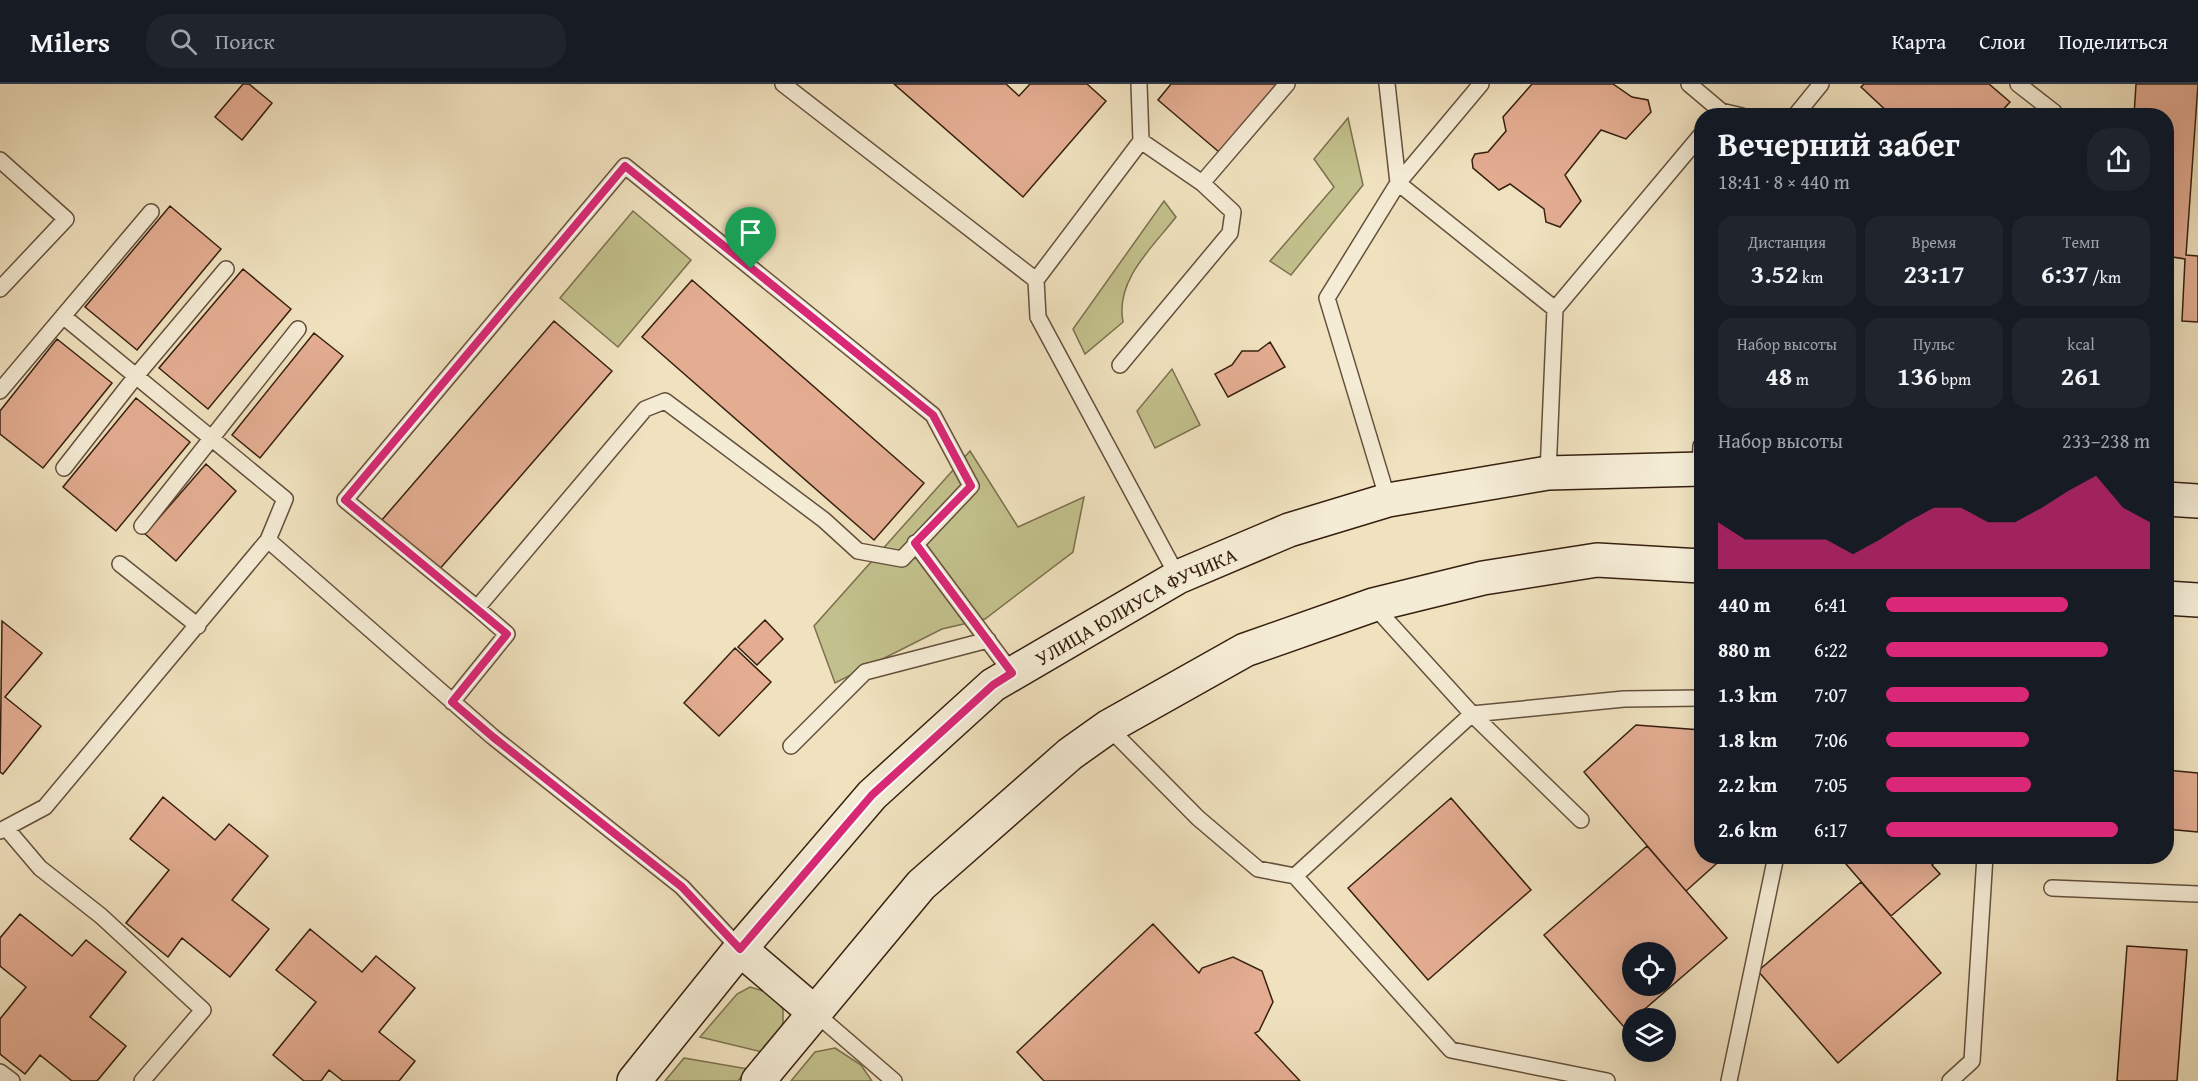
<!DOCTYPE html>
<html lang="ru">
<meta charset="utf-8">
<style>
:root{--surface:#171b24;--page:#20242c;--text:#f1f3f6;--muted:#9ea1a6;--line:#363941;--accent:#db2777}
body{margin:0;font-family:"Gentium Book Plus",serif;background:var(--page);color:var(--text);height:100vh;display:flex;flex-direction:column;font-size:22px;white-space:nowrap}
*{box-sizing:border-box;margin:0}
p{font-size:20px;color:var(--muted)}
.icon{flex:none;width:33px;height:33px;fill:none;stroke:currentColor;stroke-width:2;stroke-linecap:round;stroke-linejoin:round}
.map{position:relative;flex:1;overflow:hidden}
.panel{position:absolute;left:1694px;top:24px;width:480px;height:756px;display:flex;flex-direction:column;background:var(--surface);border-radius:24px;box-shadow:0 6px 24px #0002}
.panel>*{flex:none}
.buttons{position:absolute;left:1622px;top:858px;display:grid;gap:12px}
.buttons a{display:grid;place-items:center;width:54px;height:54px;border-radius:50%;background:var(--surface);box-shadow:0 6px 24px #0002;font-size:30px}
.pin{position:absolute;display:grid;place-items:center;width:51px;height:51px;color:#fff;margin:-62px -26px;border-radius:50% 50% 50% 0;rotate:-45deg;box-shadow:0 0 6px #0007}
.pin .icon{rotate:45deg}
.round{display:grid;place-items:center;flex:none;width:63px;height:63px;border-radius:24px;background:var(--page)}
.head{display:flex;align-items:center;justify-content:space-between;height:102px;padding:0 24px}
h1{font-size:33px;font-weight:600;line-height:45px}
.metrics{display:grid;grid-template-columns:repeat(3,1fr);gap:9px;height:102px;padding:6px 24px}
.metrics div{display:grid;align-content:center;border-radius:15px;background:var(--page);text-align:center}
.metrics b{font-size:26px;font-weight:600}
.metrics small{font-size:16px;font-weight:400}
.metrics p{font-size:16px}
.chart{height:168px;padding:12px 24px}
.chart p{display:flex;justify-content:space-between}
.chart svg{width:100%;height:108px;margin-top:6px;fill:var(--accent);opacity:.7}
ul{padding:0 24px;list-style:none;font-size:20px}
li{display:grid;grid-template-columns:96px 72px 1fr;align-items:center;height:45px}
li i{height:15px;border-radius:8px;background:var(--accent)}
header{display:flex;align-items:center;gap:36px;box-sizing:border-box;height:84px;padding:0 30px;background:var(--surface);border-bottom:2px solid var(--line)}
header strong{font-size:28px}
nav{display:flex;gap:33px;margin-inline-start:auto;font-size:21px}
.search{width:420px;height:54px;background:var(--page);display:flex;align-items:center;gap:15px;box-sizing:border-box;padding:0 21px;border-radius:24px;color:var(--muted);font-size:22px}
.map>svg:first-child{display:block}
.green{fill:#c2c08c;stroke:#7c704e;stroke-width:1.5}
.building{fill:#e4ad92;stroke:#372010;stroke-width:1.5;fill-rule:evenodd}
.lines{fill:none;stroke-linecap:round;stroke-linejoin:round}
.service-casing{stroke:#65503c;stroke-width:18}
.secondary-casing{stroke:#372010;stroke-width:36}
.service{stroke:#f5ecd5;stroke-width:15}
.secondary{stroke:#f5ecd5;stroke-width:33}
.route-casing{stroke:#fff;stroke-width:12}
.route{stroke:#db2777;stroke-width:8}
.labels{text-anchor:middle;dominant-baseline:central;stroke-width:6;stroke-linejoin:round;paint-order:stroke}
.street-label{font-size:20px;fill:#372010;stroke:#f5ecd5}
</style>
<header>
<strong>Milers</strong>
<div class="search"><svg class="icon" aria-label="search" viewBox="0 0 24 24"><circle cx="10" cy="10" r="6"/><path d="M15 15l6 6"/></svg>Поиск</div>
<nav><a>Карта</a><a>Слои</a><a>Поделиться</a></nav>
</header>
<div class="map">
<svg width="2198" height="997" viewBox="0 0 2198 997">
<rect width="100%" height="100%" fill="#f0e2bf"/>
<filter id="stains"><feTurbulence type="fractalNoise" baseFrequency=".00333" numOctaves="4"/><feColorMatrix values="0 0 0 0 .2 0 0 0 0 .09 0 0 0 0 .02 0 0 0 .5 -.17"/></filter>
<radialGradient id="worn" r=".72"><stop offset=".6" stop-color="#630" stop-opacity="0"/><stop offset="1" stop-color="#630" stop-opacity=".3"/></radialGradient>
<path class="green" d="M1348,34L1363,101L1291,191L1270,177L1334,103L1314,75Z
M1164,117L1176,133C1152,164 1115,196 1123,238L1085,270L1073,245Z
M633,127L691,176L618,263L560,214Z
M1172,285L1200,341L1155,364L1137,327Z
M970,367L1018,443L1084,413L1073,468L985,535L942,545L835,599L814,542Z
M750,903L770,909L783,925V941L762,968L700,953L737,910Z
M835,964L861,981L872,997H791L815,968Z
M684,974L748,985L738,997H665Z"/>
<path class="building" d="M243,0H249L272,19L242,56L215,33Z
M894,0H1006L1019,12L1030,0H1087L1106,17L1023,113Z
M1171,0H1277L1219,68L1158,16Z
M1532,0H1613L1632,13L1648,16L1651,28L1626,55L1601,46L1565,91L1581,117L1560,143L1546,138L1544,125L1510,100L1499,106L1473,84L1472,76L1475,70L1488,68L1506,47L1503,33Z
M1864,0H1989L2010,18L1997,32H1892L1861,3Z
M2136,0H2198L2186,171L2198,172V238L2182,237L2185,175L2166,172V32H2134Z
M170,122L221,165L137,266L85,223Z
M243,185L291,225L208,325L159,284Z
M692,196L924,399L874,456L642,253Z
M554,237L612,287L438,487L381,437Z
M314,249L343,272L260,374L232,351Z
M57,255L112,299L43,384L0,350V327Z
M1270,258L1285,283L1228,313L1215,290L1232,281L1242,267H1258Z
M136,314L190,358L116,447L63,403Z
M206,380L236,407L176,477L145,450Z
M765,536L783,555L757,581L738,563Z
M2,537L42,569L5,613L41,642L3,690L0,688Z
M735,564L771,598L719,652L684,619Z
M1636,641L1701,646V772H1725L1686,807L1584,688Z
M2166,686L2198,689V748L2166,745Z
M163,713L215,756L229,740L268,772L232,816L269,845L230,893L182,854L168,873L126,839L169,786L130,755Z
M1451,714L1531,806L1428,896L1348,804Z
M1647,762L1727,854L1624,943L1544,851ZM1632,868H1665V902H1632Z
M1839,772H1943L1932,781L1940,790L1891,832Z
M1861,798L1941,889L1838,979L1758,887Z
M20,830L72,872L86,856L126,888L90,933L126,962L97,997H72L40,971L25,990L0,970V935L26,903L0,882V854Z
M1153,840L1199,889L1202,884L1233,873L1262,887L1273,918L1259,947L1255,949L1300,997H1044L1017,968Z
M310,845L362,888L376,872L415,904L379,948L415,977L399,997H343L329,986L321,997H304L273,971L316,918L276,886Z
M2127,862L2187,866L2177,997H2117Z"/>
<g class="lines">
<g class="service-casing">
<path id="service" d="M783,0L1036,196L1141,57L1202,99L1233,128L1230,149L1120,281
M1139,0L1141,57
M1387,0L1398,99L1555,225
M1689,0L1721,27L1742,32
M2018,0L2054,28V32
M1795,32L1821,0
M0,76L66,135L0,205
M625,82L933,331L971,402L902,475L858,467L824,436L665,317L645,325L477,524L345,416Z
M1202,99L1287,0
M1036,196L1038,233L1178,493
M63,232L285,415L268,456
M0,307L151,128
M64,384L136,292L226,185
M1700,385L1701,362
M1548,389L1555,225L1701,51
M1388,416L1327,214L1398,99L1481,0
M142,442L298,245
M915,459L1012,589
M120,480L198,542
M1373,521L1472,630L1581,736
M452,618L507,550L477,524
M1108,643L1198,734L1258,785L1295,792L1472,630L1624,615L1701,614
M791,662L865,588L988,556
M6,744L40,784L101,832L203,926L142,997
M0,747L45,723L268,456L493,653L682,803L740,865
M1295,792L1451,966L1607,997
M2052,804L2198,810
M814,928L894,997
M0,988L12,997
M1729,997L1776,772
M1950,997L1972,977L1985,772"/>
</g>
<g class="secondary-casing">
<g id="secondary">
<path d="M2166,415L2198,417"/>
<path d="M2166,514L2198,516"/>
<path d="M740,865L814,928"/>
<path id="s1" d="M634,997L740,865L872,711L993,601L1178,493L1289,446L1388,416L1548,389L1701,385"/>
<path d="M758,997L921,801L1070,670L1108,643L1245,566L1373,521L1483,494L1597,476L1701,482"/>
</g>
</g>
<use href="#service" class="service"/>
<use href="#secondary" class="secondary"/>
</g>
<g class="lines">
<g class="route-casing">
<path id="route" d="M625,82L933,331L971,402L915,459L1012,589L993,601L872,711L740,865L682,803L493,653L452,618L507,550L345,416Z"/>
</g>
<use href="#route" class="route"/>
</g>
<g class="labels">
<g class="street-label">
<text stroke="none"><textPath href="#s1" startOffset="699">УЛИЦА ЮЛИУСА ФУЧИКА</textPath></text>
</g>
</g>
<rect width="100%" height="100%" filter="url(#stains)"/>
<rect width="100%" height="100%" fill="url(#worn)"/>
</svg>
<div class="buttons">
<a><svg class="icon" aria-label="locate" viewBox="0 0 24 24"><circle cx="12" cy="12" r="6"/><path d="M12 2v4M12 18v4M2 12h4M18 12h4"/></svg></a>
<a><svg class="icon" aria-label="layers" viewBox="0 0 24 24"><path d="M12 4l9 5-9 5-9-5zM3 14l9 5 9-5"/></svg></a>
</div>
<div class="pin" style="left:751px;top:185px;background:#1e9e55"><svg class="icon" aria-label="arrive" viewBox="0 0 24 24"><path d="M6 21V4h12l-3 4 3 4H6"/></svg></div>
<section class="panel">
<div class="head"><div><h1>Вечерний забег</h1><p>18:41 · 8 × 440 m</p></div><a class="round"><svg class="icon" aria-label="share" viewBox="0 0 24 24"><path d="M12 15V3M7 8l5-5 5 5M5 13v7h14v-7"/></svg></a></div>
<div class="metrics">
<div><p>Дистанция</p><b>3.52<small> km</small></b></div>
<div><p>Время</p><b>23:17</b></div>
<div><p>Темп</p><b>6:37<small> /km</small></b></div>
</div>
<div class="metrics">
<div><p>Набор высоты</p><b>48<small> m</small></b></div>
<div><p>Пульс</p><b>136<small> bpm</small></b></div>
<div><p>kcal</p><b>261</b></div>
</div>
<div class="chart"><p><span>Набор высоты</span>233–238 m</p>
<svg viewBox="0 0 160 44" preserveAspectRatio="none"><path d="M0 44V25L10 32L20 32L30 32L40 32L50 38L60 32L70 25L80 19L90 19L100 25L110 25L120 19L130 12L140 6L150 19L160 25V44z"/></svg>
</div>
<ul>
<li><b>440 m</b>6:41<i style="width:69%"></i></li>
<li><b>880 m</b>6:22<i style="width:84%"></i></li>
<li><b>1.3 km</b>7:07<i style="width:54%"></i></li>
<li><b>1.8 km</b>7:06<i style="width:54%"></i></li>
<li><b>2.2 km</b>7:05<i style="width:55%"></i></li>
<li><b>2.6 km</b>6:17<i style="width:88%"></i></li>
</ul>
</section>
</div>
